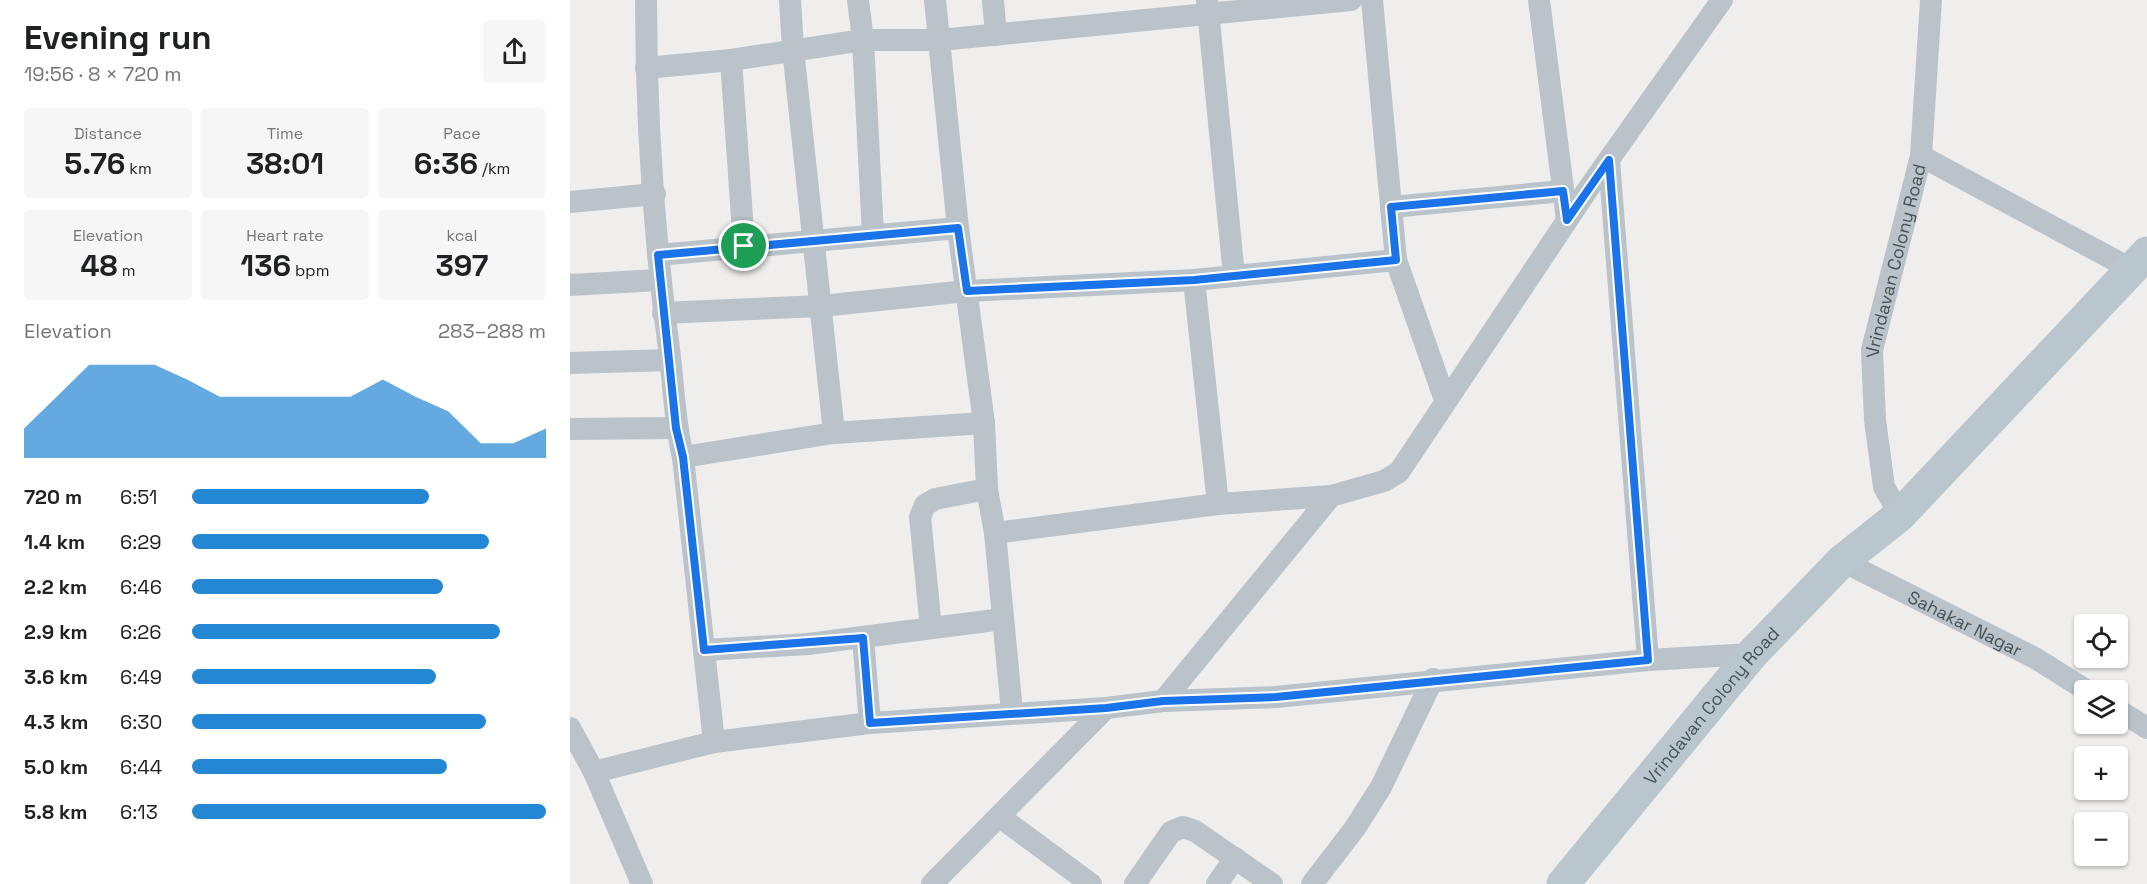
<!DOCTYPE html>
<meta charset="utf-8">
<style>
:root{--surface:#fff;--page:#f6f6f6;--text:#202124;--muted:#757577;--accent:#2387d4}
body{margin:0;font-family:"Space Grotesk",sans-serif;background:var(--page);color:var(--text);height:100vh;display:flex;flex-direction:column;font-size:22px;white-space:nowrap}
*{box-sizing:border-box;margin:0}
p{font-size:20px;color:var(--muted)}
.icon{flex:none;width:33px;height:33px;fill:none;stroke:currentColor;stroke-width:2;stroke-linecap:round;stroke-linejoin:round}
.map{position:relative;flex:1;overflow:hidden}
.details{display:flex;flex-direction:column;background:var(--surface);width:570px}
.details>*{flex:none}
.fabs{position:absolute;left:1504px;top:614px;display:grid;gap:12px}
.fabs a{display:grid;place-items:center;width:54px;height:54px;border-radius:6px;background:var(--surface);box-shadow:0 2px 4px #0004;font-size:30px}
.pin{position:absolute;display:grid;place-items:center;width:51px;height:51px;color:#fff;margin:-26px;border:3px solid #fff;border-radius:50%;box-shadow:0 2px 6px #0007}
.round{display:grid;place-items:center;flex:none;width:63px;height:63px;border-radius:6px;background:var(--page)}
.head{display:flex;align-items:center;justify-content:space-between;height:102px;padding:0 24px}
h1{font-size:33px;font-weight:800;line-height:45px}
.figures{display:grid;grid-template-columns:repeat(3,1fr);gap:9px;height:102px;padding:6px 24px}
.figures div{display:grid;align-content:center;border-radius:6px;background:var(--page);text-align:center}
.figures b{font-size:30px;font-weight:800}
.figures small{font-size:16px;font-weight:400}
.figures p{font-size:16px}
.chart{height:168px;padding:12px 24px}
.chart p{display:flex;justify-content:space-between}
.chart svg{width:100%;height:108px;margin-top:6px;fill:var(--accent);opacity:.7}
ul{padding:0 24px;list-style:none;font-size:20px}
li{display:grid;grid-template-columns:96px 72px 1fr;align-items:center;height:45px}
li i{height:15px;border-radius:8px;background:var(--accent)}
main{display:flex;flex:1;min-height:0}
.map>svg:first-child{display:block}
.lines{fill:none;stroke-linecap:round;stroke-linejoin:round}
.street{stroke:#b9c3c9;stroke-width:22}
.secondary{stroke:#b9c6ce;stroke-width:33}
.route-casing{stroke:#fff;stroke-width:12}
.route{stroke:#1a73e8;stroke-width:8}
.labels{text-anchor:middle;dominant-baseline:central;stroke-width:6;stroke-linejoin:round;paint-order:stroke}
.street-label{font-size:18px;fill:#465359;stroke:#fff}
</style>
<main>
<section class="details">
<div class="head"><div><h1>Evening run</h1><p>19:56 · 8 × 720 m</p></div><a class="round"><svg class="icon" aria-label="share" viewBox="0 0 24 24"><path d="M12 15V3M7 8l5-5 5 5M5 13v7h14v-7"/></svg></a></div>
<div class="figures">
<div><p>Distance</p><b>5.76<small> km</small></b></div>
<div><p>Time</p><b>38:01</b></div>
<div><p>Pace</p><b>6:36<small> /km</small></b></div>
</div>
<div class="figures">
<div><p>Elevation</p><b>48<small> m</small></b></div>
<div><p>Heart rate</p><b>136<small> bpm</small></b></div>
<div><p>kcal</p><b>397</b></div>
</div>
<div class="chart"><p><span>Elevation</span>283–288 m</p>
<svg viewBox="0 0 160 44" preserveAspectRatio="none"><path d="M0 44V32L10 19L20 6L30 6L40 6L50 12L60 19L70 19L80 19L90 19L100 19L110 12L120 19L130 25L140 38L150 38L160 32V44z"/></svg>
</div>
<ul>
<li><b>720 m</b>6:51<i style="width:67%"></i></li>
<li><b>1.4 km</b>6:29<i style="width:84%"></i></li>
<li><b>2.2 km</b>6:46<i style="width:71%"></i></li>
<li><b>2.9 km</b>6:26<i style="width:87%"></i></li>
<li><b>3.6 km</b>6:49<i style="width:69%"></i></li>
<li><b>4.3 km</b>6:30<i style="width:83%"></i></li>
<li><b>5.0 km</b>6:44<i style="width:72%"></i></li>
<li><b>5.8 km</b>6:13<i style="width:100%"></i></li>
</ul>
</section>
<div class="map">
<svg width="1577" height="884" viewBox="0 0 1577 884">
<rect width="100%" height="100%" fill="#f0eded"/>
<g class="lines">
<g class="street">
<path d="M76,0C76,119 84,239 100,357C104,391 105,424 113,457L144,742"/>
<path d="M220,0L223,49L264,433"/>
<path d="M288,0L293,40L303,235"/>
<path d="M365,0L388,228L414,423L417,489L425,533L442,712"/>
<path d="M423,0L426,35"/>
<path d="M637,0L664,276"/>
<path d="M969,0L997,220"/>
<path d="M161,60L174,246"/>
<path d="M76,68L161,60L293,40H370L781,0"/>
<path d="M1351,156L1563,270"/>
<path d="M1039,160L1078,660"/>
<path d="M0,202L85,194"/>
<path d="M821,207L993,191"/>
<path d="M88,255L388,228"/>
<path d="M826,260L875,400"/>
<path d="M624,280L648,504"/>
<path d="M0,285L89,280"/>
<path d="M93,313L251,306L397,291L624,280L826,260L802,0"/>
<path d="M0,363L100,360"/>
<path d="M0,429L106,428"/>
<path d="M113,457L264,433L414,423"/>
<path id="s1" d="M1330,515L1314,487L1305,420L1302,350L1351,156L1361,0"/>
<path d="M425,533L648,504L761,496"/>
<path id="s2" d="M1272,561L1465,658L1516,690"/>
<path d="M361,628L350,517L355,505L365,499L417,489"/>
<path d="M293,638L300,723"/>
<path d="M134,650L238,644L433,619"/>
<path d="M593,701L761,496L814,481L829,472L1018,189L1152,0"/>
<path d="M1548,710L1577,728"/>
<path d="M0,728L24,772L72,884"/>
<path d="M24,772L144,742L300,723L536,708L593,701L706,697L1078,660L1182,654"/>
<path d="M430,817L521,884"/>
<path d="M362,884L536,708"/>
<path d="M565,884L601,832L613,827L625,831L702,884"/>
<path d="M647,884L665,858"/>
<path d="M742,884L785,828L811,787L863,679"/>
</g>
<path class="secondary" id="s3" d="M993,884L1182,654L1272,561L1330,515L1577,253"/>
</g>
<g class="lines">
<g class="route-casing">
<path id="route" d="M1039,160L1078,660L706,697L593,701L536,708L300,723L293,638L134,650L113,457L106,428L88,255L388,228L397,291L624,280L826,260L821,207L993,191L997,220Z"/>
</g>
<use href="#route" class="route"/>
</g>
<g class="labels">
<g class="street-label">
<text stroke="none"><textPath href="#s1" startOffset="262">Vrindavan Colony Road</textPath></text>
<text stroke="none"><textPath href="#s2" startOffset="138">Sahakar Nagar</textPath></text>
<text stroke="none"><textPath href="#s3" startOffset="232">Vrindavan Colony Road</textPath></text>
</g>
</g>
</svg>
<div class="fabs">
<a><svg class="icon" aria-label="locate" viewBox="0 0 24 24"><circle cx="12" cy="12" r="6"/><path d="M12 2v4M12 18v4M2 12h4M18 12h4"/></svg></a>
<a><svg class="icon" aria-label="layers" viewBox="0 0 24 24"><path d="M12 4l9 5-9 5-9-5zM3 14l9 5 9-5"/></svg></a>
<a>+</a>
<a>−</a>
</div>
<div class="pin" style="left:174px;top:246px;background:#1e9e55"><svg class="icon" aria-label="arrive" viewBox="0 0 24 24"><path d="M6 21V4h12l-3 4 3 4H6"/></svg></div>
</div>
</main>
